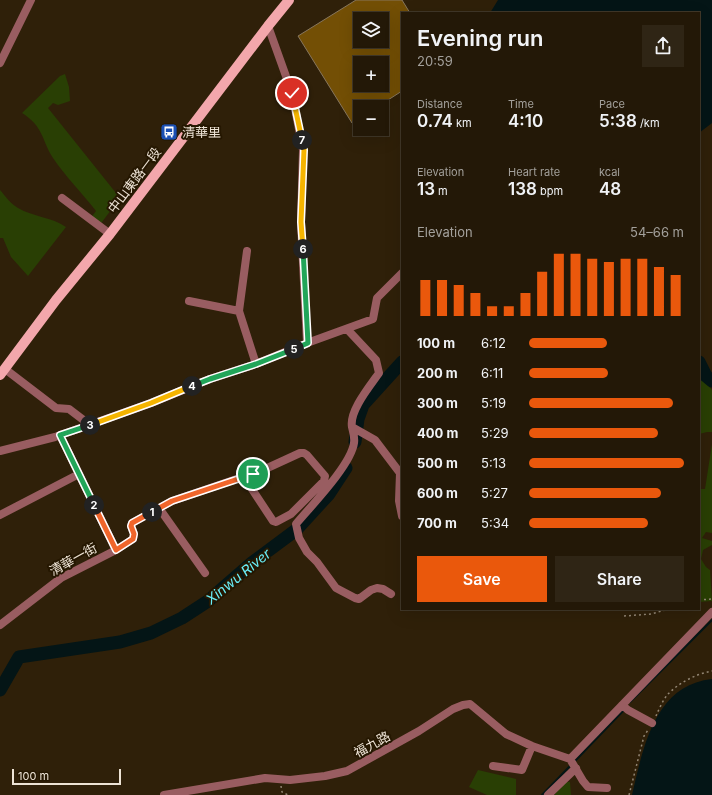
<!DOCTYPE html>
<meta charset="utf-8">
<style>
:root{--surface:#231807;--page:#2f2515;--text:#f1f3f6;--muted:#a3a09b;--line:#403728;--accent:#ea580c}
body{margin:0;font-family:Inter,"Noto Sans TC",sans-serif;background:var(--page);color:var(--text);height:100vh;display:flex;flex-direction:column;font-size:15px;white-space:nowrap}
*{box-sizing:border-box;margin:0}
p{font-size:13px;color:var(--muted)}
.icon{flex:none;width:22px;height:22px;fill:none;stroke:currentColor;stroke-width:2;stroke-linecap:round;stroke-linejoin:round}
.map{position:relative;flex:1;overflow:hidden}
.side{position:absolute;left:401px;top:12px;width:299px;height:598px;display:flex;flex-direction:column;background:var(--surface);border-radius:0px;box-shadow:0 4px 16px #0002,0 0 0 1px var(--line)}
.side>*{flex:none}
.fabs{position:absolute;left:353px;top:12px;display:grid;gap:8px}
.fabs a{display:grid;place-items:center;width:36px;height:36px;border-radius:0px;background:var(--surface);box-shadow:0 4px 16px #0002,0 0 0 1px var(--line);font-size:20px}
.scale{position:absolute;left:12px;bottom:10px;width:109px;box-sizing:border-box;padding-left:4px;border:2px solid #ede3d5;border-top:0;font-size:11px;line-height:14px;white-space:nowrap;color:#ede3d5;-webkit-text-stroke:3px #251701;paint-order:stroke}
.pin{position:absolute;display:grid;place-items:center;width:34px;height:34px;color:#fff;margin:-17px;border:2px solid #fff;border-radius:50%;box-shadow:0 1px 4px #0007}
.km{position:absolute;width:20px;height:20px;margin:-10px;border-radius:50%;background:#222;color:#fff;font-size:11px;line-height:20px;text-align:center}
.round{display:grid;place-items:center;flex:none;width:42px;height:42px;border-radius:0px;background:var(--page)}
.overview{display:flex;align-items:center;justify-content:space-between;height:68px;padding:0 16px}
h1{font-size:22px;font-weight:600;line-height:30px}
.stats{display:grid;grid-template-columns:repeat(3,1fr);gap:6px;height:68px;padding:4px 16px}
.stats div{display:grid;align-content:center}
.stats b{font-size:17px;font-weight:600}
.stats small{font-size:11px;font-weight:400}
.stats p{font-size:11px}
.chart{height:112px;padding:8px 16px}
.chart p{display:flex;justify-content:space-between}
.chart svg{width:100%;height:72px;margin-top:4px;stroke:var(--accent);stroke-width:6}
.primary-button{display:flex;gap:8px;margin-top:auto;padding:8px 16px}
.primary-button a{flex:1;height:46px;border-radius:0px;background:var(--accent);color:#fff;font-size:16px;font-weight:600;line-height:46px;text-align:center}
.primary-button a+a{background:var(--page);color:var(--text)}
ul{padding:0 16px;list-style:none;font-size:13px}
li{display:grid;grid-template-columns:64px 48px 1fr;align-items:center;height:30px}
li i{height:10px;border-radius:5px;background:var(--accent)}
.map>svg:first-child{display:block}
.green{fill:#293f04}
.water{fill:#041516}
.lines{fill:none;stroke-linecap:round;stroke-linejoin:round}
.stream{stroke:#041516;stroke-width:2}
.river{stroke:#041516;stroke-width:13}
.building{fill:#734f05;stroke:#87765d;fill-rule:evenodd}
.path{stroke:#938674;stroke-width:1.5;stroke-dasharray:2 3;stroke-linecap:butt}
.minor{stroke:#995d61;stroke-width:8}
.major{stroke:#f3a7ac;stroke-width:10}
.split-1-casing{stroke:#fff;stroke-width:8}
.split-2-casing{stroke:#fff;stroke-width:8}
.split-3-casing{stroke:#fff;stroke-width:8}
.split-4-casing{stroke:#fff;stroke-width:8}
.split-5-casing{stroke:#fff;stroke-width:8}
.split-6-casing{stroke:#fff;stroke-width:8}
.split-7-casing{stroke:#fff;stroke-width:8}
.split-8-casing{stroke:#fff;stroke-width:8}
.split-1{stroke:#f0652b;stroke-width:5}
.split-2{stroke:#f0652b;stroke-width:5}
.split-3{stroke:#22a559;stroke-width:5}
.split-4{stroke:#f5b400;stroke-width:5}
.split-5{stroke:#22a559;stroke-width:5}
.split-6{stroke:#22a559;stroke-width:5}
.split-7{stroke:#f5b400;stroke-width:5}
.split-8{stroke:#f5b400;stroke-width:5}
.labels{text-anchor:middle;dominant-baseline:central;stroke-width:4;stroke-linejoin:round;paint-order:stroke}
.poi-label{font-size:13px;fill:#ede3d5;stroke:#251701;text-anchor:start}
.street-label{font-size:13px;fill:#ede3d5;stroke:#251701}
.water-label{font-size:14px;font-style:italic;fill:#6af0fa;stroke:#251701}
</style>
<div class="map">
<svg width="712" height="795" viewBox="0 0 712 795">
<rect width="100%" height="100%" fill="#2f2009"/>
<path class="green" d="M65,74L69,87L70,101L58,105L53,103L48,108L120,198L99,226L90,219L96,211C82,193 65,176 53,158C41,139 44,127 22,113L60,76Z
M0,190C6,197 11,204 18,208C33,217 52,217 66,227L28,276L11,257L3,238H0Z
M699,374L712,390V432H707L699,434Z
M712,444V533L706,532L702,538L712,541V545L703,550L701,559L706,567L710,570L712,601L699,602V489H705Z
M478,770L516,779V795H487L469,787Z
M566,782H570L571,795H554Z"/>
<path class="water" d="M498,0H712V123L699,133V13H490Z
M712,679V795H632C643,749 654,685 712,679Z"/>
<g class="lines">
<path class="stream" d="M630,702L712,620
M574,762L624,710
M542,795L571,765"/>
<path class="river" d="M699,362L706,376L712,381
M355,442L358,419L363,405L402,362
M0,690L19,657L120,642L151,633L182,618L208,601L253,562L296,530L329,494L346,468"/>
</g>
<path class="building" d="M356,0H402L410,13H402V91L377,107H360V117L352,123L298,36ZM360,19H382V41H360ZM360,63H382V85H360Z"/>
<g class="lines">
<path class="path" d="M699,600L712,599
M624,616L651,614L669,609
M656,716C659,709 663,700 668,694C680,682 696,674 712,671
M281,786L282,792L288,795
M629,795L644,736L648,730"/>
<path class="minor" d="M268,26L292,93L303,150L301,222L307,343
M0,63L31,0
M62,198L110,234
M247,251L239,311L256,364
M189,301L239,311
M347,329L376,360L379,373C370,386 349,411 352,427L375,440L400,473L399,501L402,516
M5,369L56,408L69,409L90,425
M352,427C353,432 355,437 354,443C351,465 311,506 296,524L299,538L307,552L317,562L336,588L355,598L359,599L371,590L377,588L383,589L391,594
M0,451L55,437L151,403L210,379L256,364L307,343L373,319L377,298L402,273
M159,508L205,573
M0,515L79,474
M116,550L133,539L134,534L131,526L132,523L172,501L263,470L300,453H304L307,455L325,476L324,481L291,514L276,522L273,521L244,477
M0,625L61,578L116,550L60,435
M622,705L628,710L652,723
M570,759L712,612
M570,759L583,781L588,787L607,788
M493,766L522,770L532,746
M164,795L265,778L290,780L325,776L347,771L419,731L453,709L463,705L470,704L506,734L532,746L570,759
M548,795L576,768"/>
<path class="major" d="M0,375L56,300L110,234L268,26L289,0"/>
</g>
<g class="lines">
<g class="split-1-casing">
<path id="split-1" d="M152,512L172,501L253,474"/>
</g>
<g class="split-2-casing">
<path id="split-2" d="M94,505L116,550L133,539L134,534L131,526L132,523L152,512"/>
</g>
<g class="split-3-casing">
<path id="split-3" d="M90,425L60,435L94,505"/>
</g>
<g class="split-4-casing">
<path id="split-4" d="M90,425L151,403L192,386"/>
</g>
<g class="split-5-casing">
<path id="split-5" d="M192,386L210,379L256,364L294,349"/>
</g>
<g class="split-6-casing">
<path id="split-6" d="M294,349L308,343L303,249"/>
</g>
<g class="split-7-casing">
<path id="split-7" d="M302,140L304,150L301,222L303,249"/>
</g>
<g class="split-8-casing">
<path id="split-8" d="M292,93L302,140"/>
</g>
<use href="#split-1" class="split-1"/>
<use href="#split-2" class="split-2"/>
<use href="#split-3" class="split-3"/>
<use href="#split-4" class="split-4"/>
<use href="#split-5" class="split-5"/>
<use href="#split-6" class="split-6"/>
<use href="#split-7" class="split-7"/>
<use href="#split-8" class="split-8"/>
</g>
<defs>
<g id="bus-square" transform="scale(0.9)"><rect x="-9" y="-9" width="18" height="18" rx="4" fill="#1a4fb4" stroke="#251701"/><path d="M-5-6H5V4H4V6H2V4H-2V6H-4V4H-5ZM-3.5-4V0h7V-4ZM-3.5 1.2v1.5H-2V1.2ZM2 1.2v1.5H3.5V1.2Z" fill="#fff"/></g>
</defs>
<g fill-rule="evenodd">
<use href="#bus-square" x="169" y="132"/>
</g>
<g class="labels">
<g class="poi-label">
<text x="182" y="132">清華里</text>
</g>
<g class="street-label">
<text transform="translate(134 180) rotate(-53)">中山東路一段</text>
<text transform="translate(73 559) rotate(-29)">清華一街</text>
<text transform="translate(372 744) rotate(-29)">福九路</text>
</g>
<g class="water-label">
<text transform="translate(238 576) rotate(-39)">Xinwu River</text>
</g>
</g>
</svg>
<div class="fabs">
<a><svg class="icon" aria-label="layers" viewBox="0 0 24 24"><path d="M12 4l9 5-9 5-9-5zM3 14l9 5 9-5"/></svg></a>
<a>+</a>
<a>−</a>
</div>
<div class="scale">100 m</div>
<div class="pin" style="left:253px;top:474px;background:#1e9e55"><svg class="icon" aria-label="arrive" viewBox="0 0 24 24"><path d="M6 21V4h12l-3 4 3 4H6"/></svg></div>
<div class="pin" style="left:292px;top:93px;background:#d93025"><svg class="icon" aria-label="check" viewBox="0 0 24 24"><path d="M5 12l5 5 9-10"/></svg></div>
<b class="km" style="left:152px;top:512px">1</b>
<b class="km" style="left:94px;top:505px">2</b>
<b class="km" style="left:90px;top:425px">3</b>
<b class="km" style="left:192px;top:386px">4</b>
<b class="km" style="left:294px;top:349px">5</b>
<b class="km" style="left:303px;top:249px">6</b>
<b class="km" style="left:302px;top:140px">7</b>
<section class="side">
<div class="overview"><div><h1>Evening run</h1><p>20:59</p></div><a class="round"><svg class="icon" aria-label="share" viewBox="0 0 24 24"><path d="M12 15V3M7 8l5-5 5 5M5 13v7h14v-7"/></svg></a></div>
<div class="stats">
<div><p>Distance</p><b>0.74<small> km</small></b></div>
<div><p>Time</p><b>4:10</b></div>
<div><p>Pace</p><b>5:38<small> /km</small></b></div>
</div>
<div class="stats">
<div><p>Elevation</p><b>13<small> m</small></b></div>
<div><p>Heart rate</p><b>138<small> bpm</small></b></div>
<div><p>kcal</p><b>48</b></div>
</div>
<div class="chart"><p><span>Elevation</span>54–66 m</p>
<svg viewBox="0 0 160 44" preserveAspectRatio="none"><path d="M5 44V22M15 44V22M25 44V25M35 44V30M45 44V38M55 44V38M65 44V30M75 44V17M85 44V6M95 44V6M105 44V9M115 44V11M125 44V9M135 44V9M145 44V14M155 44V19"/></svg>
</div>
<ul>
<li><b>100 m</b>6:12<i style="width:50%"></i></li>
<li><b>200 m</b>6:11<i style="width:51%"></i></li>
<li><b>300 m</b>5:19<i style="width:93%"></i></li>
<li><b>400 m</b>5:29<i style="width:83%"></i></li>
<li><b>500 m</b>5:13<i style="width:100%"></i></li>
<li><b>600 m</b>5:27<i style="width:85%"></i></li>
<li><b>700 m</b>5:34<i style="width:77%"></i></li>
</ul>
<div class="primary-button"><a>Save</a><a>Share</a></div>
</section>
</div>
